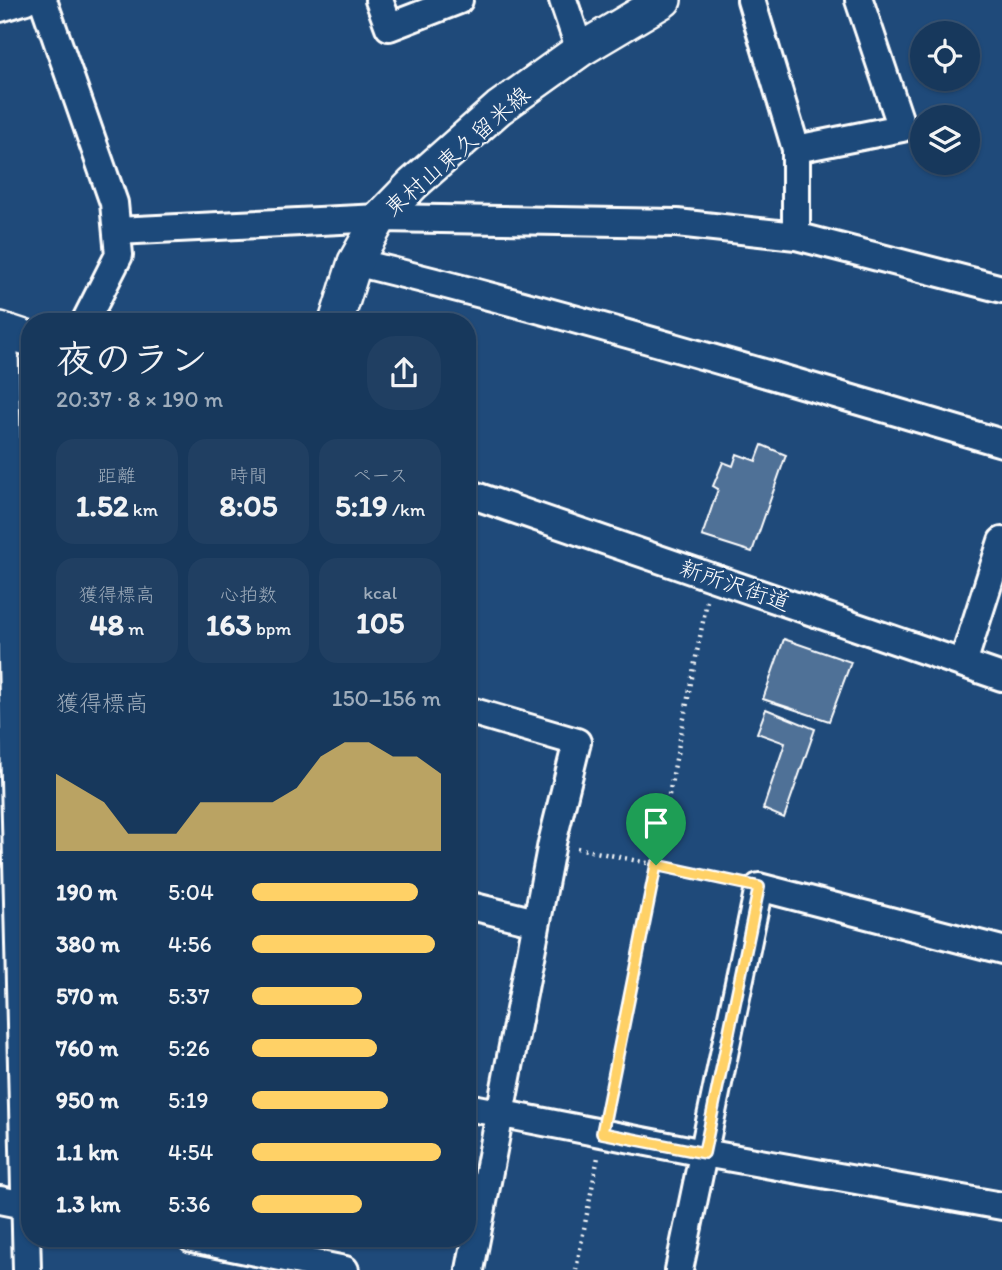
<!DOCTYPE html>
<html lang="ja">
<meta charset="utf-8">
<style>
:root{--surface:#17385c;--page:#203f62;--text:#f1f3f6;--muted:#9eacbb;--line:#365272;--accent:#ffd166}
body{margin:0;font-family:Itim,"Klee One",sans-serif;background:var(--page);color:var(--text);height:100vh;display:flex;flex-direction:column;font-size:26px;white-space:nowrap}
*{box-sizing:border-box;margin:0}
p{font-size:23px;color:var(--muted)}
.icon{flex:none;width:38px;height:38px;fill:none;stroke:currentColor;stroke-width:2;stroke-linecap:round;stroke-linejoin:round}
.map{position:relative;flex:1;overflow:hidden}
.drawer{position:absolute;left:21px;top:313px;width:455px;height:934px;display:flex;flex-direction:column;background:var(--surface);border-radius:28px;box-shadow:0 2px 5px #0004,0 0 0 2px var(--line)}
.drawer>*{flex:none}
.controls{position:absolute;left:910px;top:21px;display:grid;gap:14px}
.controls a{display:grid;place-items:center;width:70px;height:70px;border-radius:50%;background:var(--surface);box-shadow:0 2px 5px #0004,0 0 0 2px var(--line);font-size:35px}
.pin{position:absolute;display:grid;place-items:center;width:60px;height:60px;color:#fff;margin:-72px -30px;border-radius:50% 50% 50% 0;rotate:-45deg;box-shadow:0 0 7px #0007}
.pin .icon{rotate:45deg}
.round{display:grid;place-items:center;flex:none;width:74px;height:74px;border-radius:28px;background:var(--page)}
.overview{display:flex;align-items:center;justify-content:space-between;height:119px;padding:0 35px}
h1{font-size:38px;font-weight:700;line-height:52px}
.metrics{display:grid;grid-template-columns:repeat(3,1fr);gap:10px;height:119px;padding:7px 35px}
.metrics div{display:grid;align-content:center;border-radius:18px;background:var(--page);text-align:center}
.metrics b{font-size:30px;font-weight:700}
.metrics small{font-size:19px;font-weight:400}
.metrics p{font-size:19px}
.chart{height:196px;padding:14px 35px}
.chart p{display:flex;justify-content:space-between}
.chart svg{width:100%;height:126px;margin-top:7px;fill:var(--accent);opacity:.7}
ul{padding:0 35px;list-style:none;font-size:23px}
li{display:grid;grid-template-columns:112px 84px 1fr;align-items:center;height:52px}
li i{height:18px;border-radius:9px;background:var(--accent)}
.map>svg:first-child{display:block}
.building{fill:#507197;stroke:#fff;stroke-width:2}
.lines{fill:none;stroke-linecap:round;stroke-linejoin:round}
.minor-casing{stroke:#fff;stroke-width:32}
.major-casing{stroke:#fff;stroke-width:38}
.path{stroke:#fff;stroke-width:4.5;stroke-dasharray:2 5;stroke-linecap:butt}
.minor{stroke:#1f4a7a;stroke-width:26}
.major{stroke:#1f4a7a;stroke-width:33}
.route-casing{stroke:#fff;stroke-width:14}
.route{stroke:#ffd166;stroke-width:9}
.labels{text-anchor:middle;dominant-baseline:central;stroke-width:5;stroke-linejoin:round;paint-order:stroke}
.street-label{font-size:23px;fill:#fff;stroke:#1f4a7a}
</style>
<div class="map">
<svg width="1002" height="1270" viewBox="0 0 1002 1270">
<rect width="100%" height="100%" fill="#1f4a7a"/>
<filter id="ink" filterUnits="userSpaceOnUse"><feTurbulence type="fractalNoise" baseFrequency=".0143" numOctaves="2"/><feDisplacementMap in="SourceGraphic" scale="14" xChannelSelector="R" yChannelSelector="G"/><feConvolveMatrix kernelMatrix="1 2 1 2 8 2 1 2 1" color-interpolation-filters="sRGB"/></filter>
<g filter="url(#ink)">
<path class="building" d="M762,445L786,455L752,552L702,536L718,489L713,486L723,462L733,466L737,454L756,461Z
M784,639L851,662L829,721L763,699Z
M766,709L815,729L784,818L763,809L785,743L757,733Z"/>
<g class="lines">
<g class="minor-casing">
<path id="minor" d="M43,0L114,203L119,255L85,322
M379,0L389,27L459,0
M563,0L580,50
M751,0L796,149V236L1002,289
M0,8L26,0
M796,149L902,128L859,0
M117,231L380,218L677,223L796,236
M355,262C573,315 787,380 1002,443
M4,330L27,1270
M467,493L1002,677
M963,663L1002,541
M467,710L577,742L552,843L470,1270
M467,905L536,922
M467,1107L704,1153L1002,1206
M0,1200L30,1206
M192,1239L345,1270
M679,1270L759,887L1002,950"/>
</g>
<g class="major-casing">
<path id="major" d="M336,322L355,262L380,218L413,184L499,108L580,50L664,0
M0,329L30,339"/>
</g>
<path class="path" d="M577,848L736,882
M607,1111L707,601
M576,1270L598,1157"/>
<use href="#minor" class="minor"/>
<use href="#major" class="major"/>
</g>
</g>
<g class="lines" filter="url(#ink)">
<g class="route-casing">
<path id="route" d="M656,865L759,887L704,1153L602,1133Z"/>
</g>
<use href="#route" class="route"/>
</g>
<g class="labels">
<g class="street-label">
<text transform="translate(457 151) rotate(-41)">東村山東久留米線</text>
<text transform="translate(735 585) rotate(19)">新所沢街道</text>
</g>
</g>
</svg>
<div class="controls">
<a><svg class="icon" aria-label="locate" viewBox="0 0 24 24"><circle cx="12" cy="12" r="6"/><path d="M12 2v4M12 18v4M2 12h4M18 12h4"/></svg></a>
<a><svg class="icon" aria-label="layers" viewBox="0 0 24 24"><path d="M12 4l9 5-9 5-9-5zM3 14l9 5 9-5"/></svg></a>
</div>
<div class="pin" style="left:656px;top:865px;background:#1e9e55"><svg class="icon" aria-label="arrive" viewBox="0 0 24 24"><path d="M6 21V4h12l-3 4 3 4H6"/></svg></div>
<section class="drawer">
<div class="overview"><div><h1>夜のラン</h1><p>20:37 · 8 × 190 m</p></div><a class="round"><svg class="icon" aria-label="share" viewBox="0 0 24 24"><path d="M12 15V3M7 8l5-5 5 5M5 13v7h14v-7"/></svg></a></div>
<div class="metrics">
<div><p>距離</p><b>1.52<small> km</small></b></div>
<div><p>時間</p><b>8:05</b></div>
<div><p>ペース</p><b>5:19<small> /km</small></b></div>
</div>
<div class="metrics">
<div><p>獲得標高</p><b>48<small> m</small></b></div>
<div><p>心拍数</p><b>163<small> bpm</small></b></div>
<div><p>kcal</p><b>105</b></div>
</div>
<div class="chart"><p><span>獲得標高</span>150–156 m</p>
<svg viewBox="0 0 160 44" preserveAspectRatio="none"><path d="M0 44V17L10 22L20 27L30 38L40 38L50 38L60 27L70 27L80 27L90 27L100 22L110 11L120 6L130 6L140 11L150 11L160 17V44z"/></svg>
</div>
<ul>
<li><b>190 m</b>5:04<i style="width:88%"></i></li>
<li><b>380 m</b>4:56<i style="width:97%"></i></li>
<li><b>570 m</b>5:37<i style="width:58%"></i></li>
<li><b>760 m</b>5:26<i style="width:66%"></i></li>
<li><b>950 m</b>5:19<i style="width:72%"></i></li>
<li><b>1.1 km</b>4:54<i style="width:100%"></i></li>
<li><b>1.3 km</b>5:36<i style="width:58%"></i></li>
</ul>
</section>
</div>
